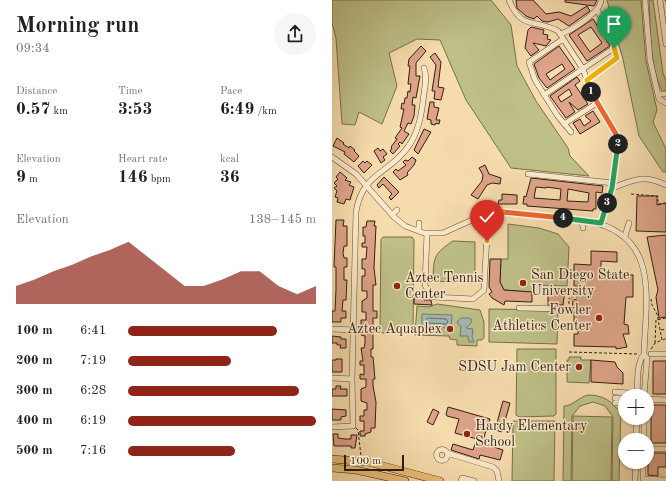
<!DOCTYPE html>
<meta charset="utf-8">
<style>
:root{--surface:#fff;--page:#f6f6f6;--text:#202124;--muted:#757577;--accent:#8f2418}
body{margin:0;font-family:"Old Standard TT",serif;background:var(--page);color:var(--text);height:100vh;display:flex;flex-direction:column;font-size:15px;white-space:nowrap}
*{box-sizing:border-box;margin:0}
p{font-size:13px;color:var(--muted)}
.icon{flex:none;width:22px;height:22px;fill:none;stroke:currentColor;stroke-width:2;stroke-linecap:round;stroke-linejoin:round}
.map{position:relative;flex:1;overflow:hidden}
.side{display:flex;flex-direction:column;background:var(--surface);width:332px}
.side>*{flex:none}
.buttons{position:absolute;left:286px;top:389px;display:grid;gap:8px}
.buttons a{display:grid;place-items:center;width:36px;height:36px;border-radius:50%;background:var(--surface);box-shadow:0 1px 3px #0004;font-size:20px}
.scale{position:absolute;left:12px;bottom:10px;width:60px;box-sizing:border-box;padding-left:4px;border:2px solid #301e11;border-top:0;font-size:11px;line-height:14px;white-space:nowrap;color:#301e11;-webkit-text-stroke:3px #f9e8ca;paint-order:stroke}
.pin{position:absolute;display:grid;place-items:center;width:34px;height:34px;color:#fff;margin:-41px -17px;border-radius:50% 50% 50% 0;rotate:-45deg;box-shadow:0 0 4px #0007}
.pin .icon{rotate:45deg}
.km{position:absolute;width:20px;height:20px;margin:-10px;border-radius:50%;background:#222;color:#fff;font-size:11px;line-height:20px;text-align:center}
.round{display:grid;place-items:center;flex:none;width:42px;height:42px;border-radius:21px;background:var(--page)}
.overview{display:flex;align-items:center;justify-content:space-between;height:68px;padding:0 16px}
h1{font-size:22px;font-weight:700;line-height:30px}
.metrics{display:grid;grid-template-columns:repeat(3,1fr);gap:6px;height:68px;padding:4px 16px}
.metrics div{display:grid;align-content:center}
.metrics b{font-size:17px;font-weight:700}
.metrics small{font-size:11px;font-weight:400}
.metrics p{font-size:11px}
.chart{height:112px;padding:8px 16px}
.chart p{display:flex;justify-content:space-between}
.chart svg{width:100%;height:72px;margin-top:4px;fill:var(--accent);opacity:.7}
ul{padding:0 16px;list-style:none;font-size:13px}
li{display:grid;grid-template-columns:64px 48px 1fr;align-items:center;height:30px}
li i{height:10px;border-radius:5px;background:var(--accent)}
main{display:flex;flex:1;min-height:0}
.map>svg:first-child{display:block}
.green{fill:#bec088;stroke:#776f4c}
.water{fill:#a1b9b5;stroke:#747b73}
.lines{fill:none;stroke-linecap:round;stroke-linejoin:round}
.shore{stroke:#686c63;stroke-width:1}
.building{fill:#dea389;stroke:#301e11;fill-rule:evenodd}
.minor-tunnel{stroke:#ceb68e;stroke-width:5;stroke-dasharray:5 2.5;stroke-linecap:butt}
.minor-casing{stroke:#624e38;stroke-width:6}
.major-casing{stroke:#301e11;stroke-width:8}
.path{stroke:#301e11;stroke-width:1;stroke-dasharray:3 2;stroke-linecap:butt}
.minor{stroke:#f9e8ca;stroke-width:5}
.major{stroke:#ebbe76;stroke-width:7}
.tram{stroke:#301e11;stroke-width:1}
.split-1-casing{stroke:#fff;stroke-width:8}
.split-2-casing{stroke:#fff;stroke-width:8}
.split-3-casing{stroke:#fff;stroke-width:8}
.split-4-casing{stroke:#fff;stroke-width:8}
.split-5-casing{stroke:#fff;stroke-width:8}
.split-6-casing{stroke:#fff;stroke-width:8}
.split-1{stroke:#f5b400;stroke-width:5}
.split-2{stroke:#f0652b;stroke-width:5}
.split-3{stroke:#22a559;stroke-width:5}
.split-4{stroke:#22a559;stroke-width:5}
.split-5{stroke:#f0652b;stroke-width:5}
.split-6{stroke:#f5b400;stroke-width:5}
.poi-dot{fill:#8f2418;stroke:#f9e8ca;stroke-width:1.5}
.labels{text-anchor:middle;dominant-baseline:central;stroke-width:3;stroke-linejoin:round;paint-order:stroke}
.poi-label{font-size:14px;fill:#301e11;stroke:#f9e8ca;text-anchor:start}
</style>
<main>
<section class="side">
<div class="overview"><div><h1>Morning run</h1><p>09:34</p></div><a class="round"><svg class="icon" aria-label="share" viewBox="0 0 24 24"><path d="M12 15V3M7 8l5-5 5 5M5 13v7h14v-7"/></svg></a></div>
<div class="metrics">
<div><p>Distance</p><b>0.57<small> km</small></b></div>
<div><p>Time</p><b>3:53</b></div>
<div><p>Pace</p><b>6:49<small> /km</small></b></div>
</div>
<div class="metrics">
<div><p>Elevation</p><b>9<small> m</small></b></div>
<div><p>Heart rate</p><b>146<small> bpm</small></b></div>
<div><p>kcal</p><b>36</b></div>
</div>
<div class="chart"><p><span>Elevation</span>138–145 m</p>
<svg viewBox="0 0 160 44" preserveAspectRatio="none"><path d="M0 44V33L10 29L20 24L30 20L40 15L50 11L60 6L70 15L80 24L90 33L100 33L110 29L120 24L130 24L140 33L150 38L160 33V44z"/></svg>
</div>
<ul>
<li><b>100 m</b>6:41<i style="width:79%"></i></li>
<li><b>200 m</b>7:19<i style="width:55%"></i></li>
<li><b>300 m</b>6:28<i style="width:91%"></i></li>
<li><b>400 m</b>6:19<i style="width:100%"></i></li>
<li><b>500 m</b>7:16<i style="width:57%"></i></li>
</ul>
</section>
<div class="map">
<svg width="334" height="481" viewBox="0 0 334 481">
<rect width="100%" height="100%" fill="#f6dcad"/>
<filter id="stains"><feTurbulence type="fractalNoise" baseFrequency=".005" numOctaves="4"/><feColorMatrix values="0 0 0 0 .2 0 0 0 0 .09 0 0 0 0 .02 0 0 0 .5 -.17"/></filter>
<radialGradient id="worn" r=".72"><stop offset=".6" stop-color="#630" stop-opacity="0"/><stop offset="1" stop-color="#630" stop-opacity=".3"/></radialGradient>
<path class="green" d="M0,0H159L179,25L185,66L204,101L236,148L238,156L257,176L179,168L134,100L108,40L85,39L57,53L65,86L50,124L27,112L23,125L10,124L4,38L0,23Z
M275,0H309L314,61L325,110L321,122L334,149V172H331L307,136L291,59L280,22L274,11L277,8Z
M317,0H321L331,73L334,81V91H330C317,64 319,30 317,0Z
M176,224L207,228L226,234L237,247L235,286L201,285L200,292L172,290L168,282L169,259H176Z
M51,237H80L82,240L81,331L78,333H50L48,330L49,239Z
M121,241L143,242V280L140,283L101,281C102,258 100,255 121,241Z
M105,304L148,310L152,322V338L150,340H145V346L125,345V340L118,339L117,336L83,335L85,306L97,307Z
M157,309L226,310L225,344L157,342Z
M185,349H224V414L222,416L187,417L184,415Z
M237,357H249V360H259L257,383L235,382V360H237Z
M256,395C268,395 277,399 284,408H289L287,481H280L281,417L273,406L261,402L248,406L240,416L239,481H231L232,406C241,406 247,397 256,395Z
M241,416L280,417L279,481H240Z
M181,421H223L222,481H180Z"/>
<path class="water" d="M90,314L120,315L119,328L90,327Z
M129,318H137L140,320L139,323L134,328L141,329L140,337L142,342H137L136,336H128L129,327L125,322Z"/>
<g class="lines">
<path class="shore" d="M96,318L114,319L116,322L114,324L96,323L94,320Z"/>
</g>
<path class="building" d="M184,0H201L214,14L227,12L239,16L255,6L258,11L237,26L226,19L216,22L210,21L205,16L202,19L194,16L185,8Z
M233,0H265L262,6L233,2Z
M261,19L278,46L255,61L237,35ZM259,27L270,43L258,52L246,35Z
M199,27L212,30L211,34L216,35L215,39L219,40L214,46L201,43L207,50L199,56L193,48L196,30Z
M89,46L94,51L84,63V76H88L84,98L81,97L80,105H83L82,116L79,124L76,123L72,131L77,134L70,144L68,142L66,144L68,146L61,154L58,151L60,148L59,147L65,139L63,138L70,128L68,127L72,109H69L70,103L72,104L73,98H75L76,91L78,92L79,84H76L78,66H76L77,59Z
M227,46L243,69L215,88L207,78L202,64ZM230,64L233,69L218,80L214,74Z
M103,53L109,62L106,87L112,88L109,100L102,99L103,91H100L104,65L98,57Z
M245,77L248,81L243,85L256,104L246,110L237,102L243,112L234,118L218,96ZM237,89L240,95L229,102L226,97Z
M98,102H102V107L107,108L104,120H108L107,124L104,123L103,125L99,124V120L95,119Z
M261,111L268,122L248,134L241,123L248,119L252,126L259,121L253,116Z
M92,129L99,132L86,154L82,150Z
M5,138L12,143L11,144L17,148L18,146L23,150L22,151L27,156L22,162L12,154L13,152L1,146Z
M46,148L48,151L51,149L55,154L51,157L53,160L49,163L42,151Z
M80,157L84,160L82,165L75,173L76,175L68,180L61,172L64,169L66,171L74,165L71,162L73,160L76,161Z
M31,161L33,163L35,161L40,165L32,173L26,166Z
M153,165L157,174L169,178L168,184L160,183L155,185L146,199L139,195L150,181L151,175L147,168Z
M8,172L15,178L13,180L19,182L17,185L22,187L18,200L14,199L12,204L5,202L6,198L3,197L5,191L2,188L5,186L2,183L6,179L4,177Z
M52,177L67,192L59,200L57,197L60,194L51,184L47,188L45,185Z
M199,178L271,186L270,193L264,192V209H261V211L195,206V204H191L192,196L194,197ZM204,187L214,188V187L229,189L228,200L202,198ZM236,189L257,193L256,202L235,201Z
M170,194L185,195V204H166L167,200H170Z
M305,196H325V205L334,203V232L304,231Z
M4,220H12L11,226H15V246H12L11,253L12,258H15V267H12V280H15L14,300H11L10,311H14V318H9V322H0V311H3L4,289V267H2Z
M35,221H43L42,226H44L42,268L44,285H41V311H45V318H41V349H39V357H41L43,379H41V386L44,402L43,428H39V432L33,434V436H28V431H32V421H28V416H32V410H35V403L29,401V389L34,387V379H28V374L32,375V365H28V361H31L29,348H32L33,343V336L29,335V320H34V312H30V301L35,298V291H30V276H33V269H30V259H34L35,247H30V243H33V236H31V227H34Z
M334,235V317L327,318L324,297L326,290L315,237Z
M259,251L285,252V262L269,261V274L301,275V297H294L292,324L296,325L297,334H291L295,347L284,349V347L242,346V334H246V328H242V312H240L241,299L245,300V286H242V264L259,265Z
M158,259H169L168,282L172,290L200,292V302L173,301L172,305L160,298L157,294L160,292L157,287Z
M216,289L233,290L231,305H216Z
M82,292H92V300H99L100,305L82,304Z
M0,336L9,337V339H14V348H8L9,345H5V343H0Z
M4,359H10V372H0V360H4Z
M259,360L283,362L285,367L291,373V384L259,382Z
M321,361H334V394H321Z
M4,386H9L8,389H15V396H0V389H4Z
M171,401L178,403L170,432L163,430Z
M319,405H334V443H319Z
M116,407L158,419L150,443L171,450L168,460L148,455L147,459L119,450L121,444L141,450L145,439L123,433L127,419L115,416L114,414Z
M0,409L14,410V416L9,417V420H0Z
M101,409L107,412L101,425L95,422Z
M1,434H6V438L13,439H19V435H25L23,448H19V446H2Z
M316,453H334V467H326V476L316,475Z"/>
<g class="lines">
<path class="minor-tunnel" d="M237,298H251"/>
<g class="minor-casing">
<path id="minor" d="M177,0C190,31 202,18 226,31L251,69L260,95L285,137L286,144L280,188L269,223
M313,0L318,60L327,99L334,103
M328,0L334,44
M228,34C239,31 269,12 269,0
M231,39L197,62L203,80L225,115L239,132
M255,80L285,58L280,36L265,10
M326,94H334
M212,95L282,48
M232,124L265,103
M0,157L24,174L62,217L73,226L92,233H111L149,216L167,212L256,221C328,235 314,297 312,354L315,358L312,396
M196,174L281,183
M280,188C302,180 312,174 334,185
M60,215L65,210
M146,218L149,231L155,235L160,230L159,213
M250,220L251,228
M87,223V231
M95,233L93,285L95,289L102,297L141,299L152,290L155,235
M293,236L297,223
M187,308L236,309
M0,329L22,330
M319,354H334
M0,378L20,379
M283,392L298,393L302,396
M305,396C306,383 304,364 312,354
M283,398H293
M315,399L334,400
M283,403H293
M312,418V440
M0,427L21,426L20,379L24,212C30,173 57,174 76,147C86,133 89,117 91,101C92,90 96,78 92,68
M304,440L305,418
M315,449H334
M104.5 455a5.5 5.5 0 1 1 11 0a5.5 5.5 0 1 1-11 0Z
M115,453L161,467L165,471L167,481
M311,479L334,480
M129,481L130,478L142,481
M303,481L304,462
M311,481V462"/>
</g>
<g class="major-casing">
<path id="major" d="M0,459L36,462L108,481
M0,468L24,470L73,481"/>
</g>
<path class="path" d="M299,194L326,196V204L334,203
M237,304V298
M329,330L334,329
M331,340L334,338
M323,343L324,320L334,318
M319,349L323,343L330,340L325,314L320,305L319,299
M237,352L306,354
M24,428L26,430L29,456"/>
<use href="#minor" class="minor"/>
<use href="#major" class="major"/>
<path class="tram" d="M333,0L334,1"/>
</g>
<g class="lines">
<g class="split-1-casing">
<path id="split-1" d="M259,92L255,80L285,58L282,48"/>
</g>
<g class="split-2-casing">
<path id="split-2" d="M259,92L284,134L286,144"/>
</g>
<g class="split-3-casing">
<path id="split-3" d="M275,203L280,188L286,144"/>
</g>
<g class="split-4-casing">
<path id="split-4" d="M231,218L269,223L275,203"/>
</g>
<g class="split-5-casing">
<path id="split-5" d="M171,212L231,218"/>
</g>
<g class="split-6-casing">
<path id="split-6" d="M155,241V235L160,230L159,213L171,212"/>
</g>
<use href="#split-1" class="split-1"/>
<use href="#split-2" class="split-2"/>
<use href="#split-3" class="split-3"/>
<use href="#split-4" class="split-4"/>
<use href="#split-5" class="split-5"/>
<use href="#split-6" class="split-6"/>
</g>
<g class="poi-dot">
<circle cx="191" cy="283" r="4"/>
<circle cx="65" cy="286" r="4"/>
<circle cx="267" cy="318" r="4"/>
<circle cx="118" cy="329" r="4"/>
<circle cx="247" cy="367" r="4"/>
<circle cx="135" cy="434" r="4"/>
</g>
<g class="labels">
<g class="poi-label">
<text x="199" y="275">San Diego State<tspan x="199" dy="16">University</tspan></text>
<text x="73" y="278">Aztec Tennis<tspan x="73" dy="16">Center</tspan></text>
<text x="259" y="310" text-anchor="end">Fowler<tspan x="259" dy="16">Athletics Center</tspan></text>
<text x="110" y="329" text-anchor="end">Aztec Aquaplex</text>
<text x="239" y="367" text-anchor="end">SDSU Jam Center</text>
<text x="143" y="426">Hardy Elementary<tspan x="143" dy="16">School</tspan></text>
</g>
</g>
<rect width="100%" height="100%" filter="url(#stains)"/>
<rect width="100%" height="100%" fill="url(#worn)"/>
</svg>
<div class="buttons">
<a>+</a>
<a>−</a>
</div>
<div class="scale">100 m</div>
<div class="pin" style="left:282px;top:48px;background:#1e9e55"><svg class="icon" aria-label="arrive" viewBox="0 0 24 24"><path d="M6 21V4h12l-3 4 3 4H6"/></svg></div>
<div class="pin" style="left:155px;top:241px;background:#d93025"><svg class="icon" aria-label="check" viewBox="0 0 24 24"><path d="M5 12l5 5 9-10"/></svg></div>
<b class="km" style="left:259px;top:92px">1</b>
<b class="km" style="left:286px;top:144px">2</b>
<b class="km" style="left:275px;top:203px">3</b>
<b class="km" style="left:231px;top:218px">4</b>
</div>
</main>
